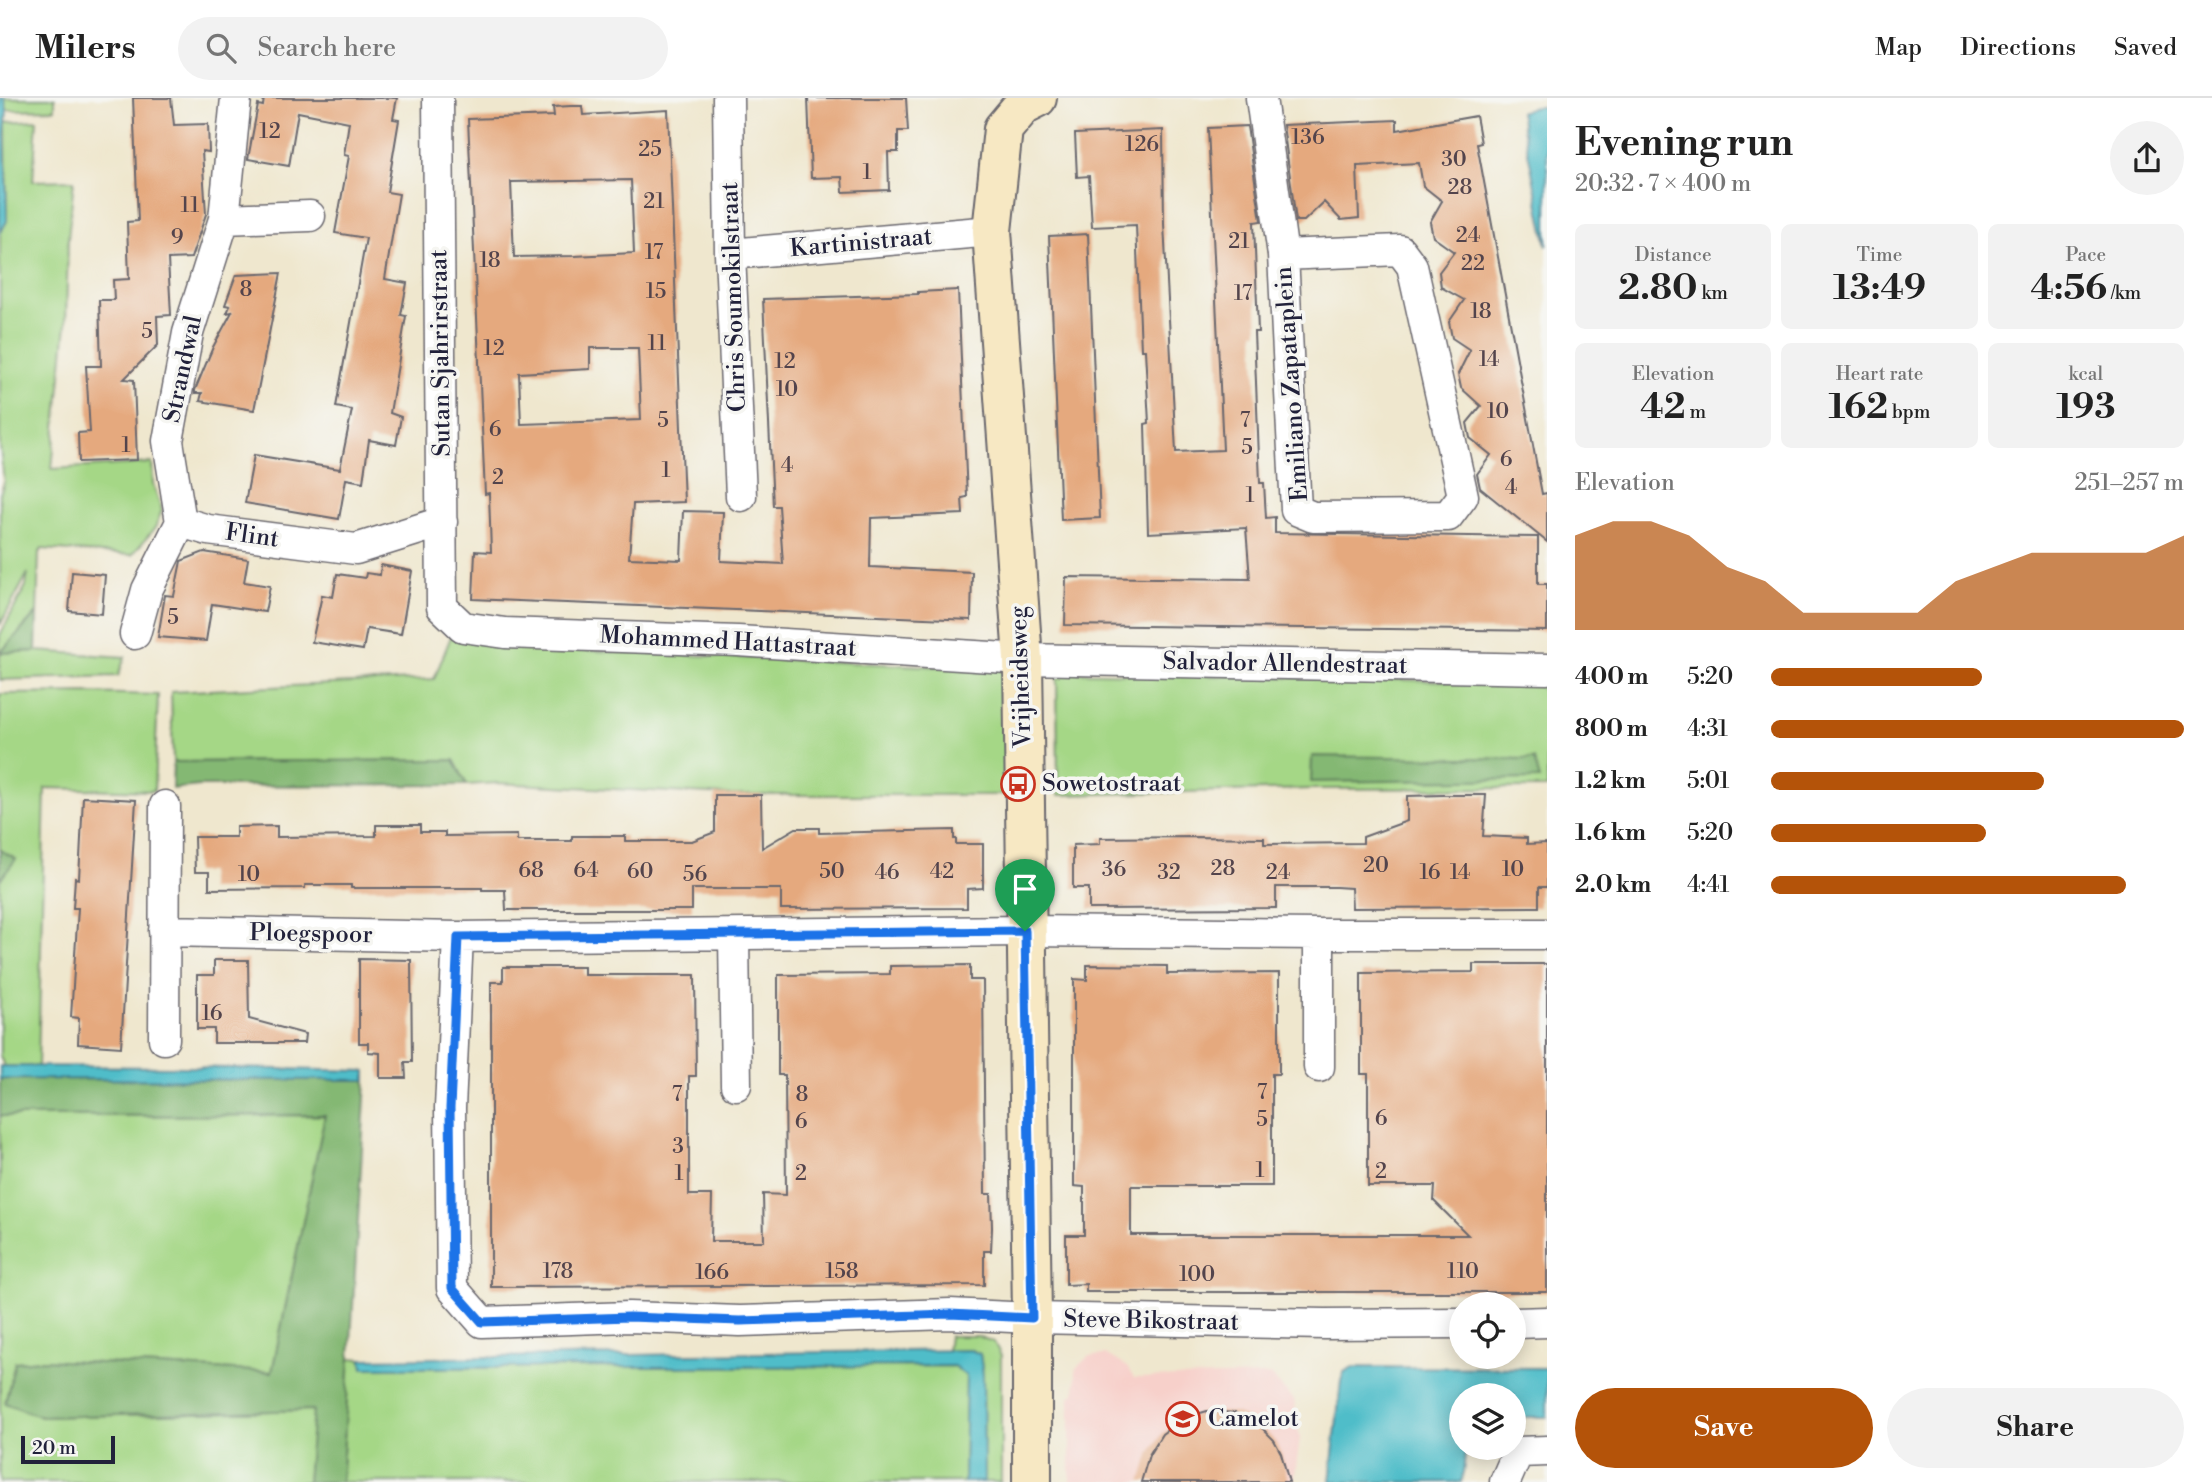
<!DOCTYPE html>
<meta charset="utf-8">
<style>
:root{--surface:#fff;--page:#f2f2f2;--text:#222;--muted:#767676;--line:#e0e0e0;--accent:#b45309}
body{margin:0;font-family:"Libre Bodoni",serif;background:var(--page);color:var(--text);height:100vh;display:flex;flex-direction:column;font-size:26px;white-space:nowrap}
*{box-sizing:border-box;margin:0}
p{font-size:23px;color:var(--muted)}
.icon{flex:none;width:38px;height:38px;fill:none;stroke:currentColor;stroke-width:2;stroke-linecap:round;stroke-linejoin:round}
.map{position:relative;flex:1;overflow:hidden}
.sheet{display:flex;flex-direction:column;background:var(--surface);width:665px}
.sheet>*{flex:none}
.controls{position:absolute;left:1449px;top:1194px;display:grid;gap:14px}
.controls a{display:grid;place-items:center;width:77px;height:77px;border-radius:50%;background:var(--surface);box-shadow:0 4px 18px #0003;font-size:35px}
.scale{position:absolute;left:21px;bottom:18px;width:94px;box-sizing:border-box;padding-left:7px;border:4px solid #22223b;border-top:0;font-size:19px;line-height:24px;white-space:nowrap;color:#22223b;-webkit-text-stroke:5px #f6f6f2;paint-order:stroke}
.pin{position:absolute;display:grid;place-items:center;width:60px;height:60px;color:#fff;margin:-72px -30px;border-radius:50% 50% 50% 0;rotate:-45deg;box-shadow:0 0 7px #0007}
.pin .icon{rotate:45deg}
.round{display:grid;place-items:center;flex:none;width:74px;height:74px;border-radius:37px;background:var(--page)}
.overview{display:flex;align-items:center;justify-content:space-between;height:119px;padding:0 28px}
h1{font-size:38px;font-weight:700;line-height:52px}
.stats{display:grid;grid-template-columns:repeat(3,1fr);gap:10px;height:119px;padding:7px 28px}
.stats div{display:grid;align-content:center;border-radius:10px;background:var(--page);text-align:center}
.stats b{font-size:35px;font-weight:700}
.stats small{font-size:19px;font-weight:400}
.stats p{font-size:19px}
.chart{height:196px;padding:14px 28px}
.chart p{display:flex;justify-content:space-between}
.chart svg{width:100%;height:126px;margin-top:7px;fill:var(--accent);opacity:.7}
.button{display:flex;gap:14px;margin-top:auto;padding:14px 28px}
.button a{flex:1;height:80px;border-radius:42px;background:var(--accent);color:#fff;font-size:28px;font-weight:700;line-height:80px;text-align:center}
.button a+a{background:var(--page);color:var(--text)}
ul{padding:0 28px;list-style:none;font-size:23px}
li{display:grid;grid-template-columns:112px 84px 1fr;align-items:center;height:52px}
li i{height:18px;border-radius:9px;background:var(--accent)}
header{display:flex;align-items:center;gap:42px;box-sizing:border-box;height:98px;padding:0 35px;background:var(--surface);border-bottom:2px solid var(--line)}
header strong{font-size:33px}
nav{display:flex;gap:38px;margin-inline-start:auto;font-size:24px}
.search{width:490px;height:63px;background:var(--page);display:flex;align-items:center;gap:18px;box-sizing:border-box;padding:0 24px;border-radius:38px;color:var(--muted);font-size:26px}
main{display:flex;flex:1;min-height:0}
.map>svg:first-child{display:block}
.built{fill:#f7d0ca}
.green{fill:#a5d786;stroke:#647c60;stroke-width:2}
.forest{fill:#84b873;stroke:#536d57;stroke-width:2}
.water{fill:#50bdc9;stroke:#397082;stroke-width:2}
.building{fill:#e5a97e;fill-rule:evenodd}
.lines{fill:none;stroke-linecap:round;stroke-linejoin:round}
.street-casing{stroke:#6a676e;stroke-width:33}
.secondary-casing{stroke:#6a676e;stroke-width:42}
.street{stroke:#fff;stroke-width:30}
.secondary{stroke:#f7e8c3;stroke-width:38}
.route-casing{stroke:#fff;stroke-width:14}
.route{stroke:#1a73e8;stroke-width:9}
.labels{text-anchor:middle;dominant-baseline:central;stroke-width:7;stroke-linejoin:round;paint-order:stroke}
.number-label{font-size:21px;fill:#53444c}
.street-label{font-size:24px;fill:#22223b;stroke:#f6f6f2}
.poi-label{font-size:24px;fill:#22223b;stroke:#f6f6f2;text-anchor:start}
</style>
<header>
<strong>Milers</strong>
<div class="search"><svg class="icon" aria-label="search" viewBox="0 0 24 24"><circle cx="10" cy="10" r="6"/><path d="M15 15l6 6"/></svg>Search here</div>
<nav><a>Map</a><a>Directions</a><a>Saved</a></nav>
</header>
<main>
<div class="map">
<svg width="1547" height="1384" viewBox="0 0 1547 1384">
<rect width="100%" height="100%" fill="#f6f6f2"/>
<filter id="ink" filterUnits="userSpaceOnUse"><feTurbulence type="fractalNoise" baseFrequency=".0143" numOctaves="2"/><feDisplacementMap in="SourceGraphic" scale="14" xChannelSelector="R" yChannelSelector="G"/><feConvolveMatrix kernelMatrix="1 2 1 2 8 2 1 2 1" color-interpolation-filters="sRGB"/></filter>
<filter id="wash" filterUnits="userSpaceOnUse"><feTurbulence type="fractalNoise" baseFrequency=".00686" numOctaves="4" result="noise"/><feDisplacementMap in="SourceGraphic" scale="28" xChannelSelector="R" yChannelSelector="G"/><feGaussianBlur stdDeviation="1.57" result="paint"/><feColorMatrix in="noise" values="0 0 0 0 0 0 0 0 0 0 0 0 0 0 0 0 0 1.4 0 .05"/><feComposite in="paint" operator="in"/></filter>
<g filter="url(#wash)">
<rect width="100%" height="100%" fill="#efe7ce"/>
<path class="built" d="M1107,1257L1127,1269L1134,1280L1270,1277L1294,1302L1300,1340L1294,1384H1070V1298L1075,1296L1076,1270L1089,1258Z"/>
<path class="green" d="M4,0H55V11L7,12Z
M37,22L33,83L74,82L68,141L66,226L52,371L152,365L153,386L162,412L155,430L132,457L42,451L39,455L37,515L1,554L36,553L125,559L118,578L0,582V537L26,488L28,475L0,527V396L4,385L0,349V135L7,123L6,24Z
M454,531L509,549L1011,572L1013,697H729L497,685L467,687L454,662L173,664L171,594L434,581Z
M1057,574L1537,585L1547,597V690L1314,691L1058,697Z
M88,595L158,597L154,693L45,690L38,968H4L0,958V596Z
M325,1017L272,1274L43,1262L16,1264L41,1319L314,1312L307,1384H0V1018Z
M949,1238H977L994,1244L1001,1258V1384H984L983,1277L980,1256L971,1252L947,1253Z
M350,1260L362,1261L363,1270L954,1268L966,1277L964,1384H341Z"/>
<path class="forest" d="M37,515L36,553L0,555Z
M1312,658L1534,661L1540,681L1311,684Z
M454,662L467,687L199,688L172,691L173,664Z
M0,752L16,761L0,782Z
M0,981L366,982L350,1260L341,1384H307L313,1312L41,1319L5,1305L15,1264L43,1262L272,1274L325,1017L0,1018Z"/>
<path class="water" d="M0,0H4L7,12L5,36L7,123L0,135Z
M1535,9H1547V148L1520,14Z
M0,968L185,969L366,973V982L0,981Z
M971,1252L980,1256L983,1277L984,1384H964L966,1278L954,1268L363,1270L362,1261Z
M1353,1269L1547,1270V1319H1514V1297H1461V1349H1466L1462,1384H1330L1341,1283L1344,1274Z"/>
<g id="blocks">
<path class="building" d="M133,0H171L174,27L208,26L209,54L202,53L206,116L191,160L168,161L171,217L157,218L158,247L124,281L134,282L137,362L79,364L78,335L90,334L86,268H101L99,202H114L113,182L129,181L127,124L138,123Z
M264,0H397L393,21L399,22L387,94L399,96L385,181L407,185L401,217L406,218L390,315L401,319L396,347L369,342L363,384L346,381L339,421L245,405L254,357L340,371L352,312L336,309L366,140L335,135L349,58L344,57L349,24L298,14L289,68L248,61L258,7L263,8Z
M808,0H906L908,33H898V54H888L889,92L843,94L842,79L811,80Z
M571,8H582L583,17L668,12L684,404L633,406L629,460L681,462L683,413L723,414L721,463L783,466L779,408H773L763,201L918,196V194L958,192L967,399L962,400L963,416L871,420L870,469L972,474L971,522L473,501L475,453L491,454L489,395L485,396L468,21L554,18L553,9ZM631,82L634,155L574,158L514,159L511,84ZM590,250H638L641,322L521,326L519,275L590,271Z
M1476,18L1481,45L1477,46L1542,396L1547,395V444L1480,390L1477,376L1491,357L1470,340L1467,325L1481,308L1461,290L1458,276L1470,252L1452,240L1449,224L1464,202L1441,189L1439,174L1454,154L1433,139L1430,124L1442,103L1423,88L1419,65L1357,68L1359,120L1341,122L1324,104L1304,123H1296L1283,27L1397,22V32Z
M1247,28L1261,123L1254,124L1258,234H1254L1260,385H1264L1266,420L1275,419V435L1538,439V486H1547V533L1065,527L1066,479L1250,481L1246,430L1148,435L1145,326L1149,325L1145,252H1141L1136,127L1092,129L1089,78L1077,79L1075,36L1163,32L1164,126L1176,354L1223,352L1208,30Z
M1088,136L1100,420L1061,422L1049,138Z
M281,175L254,312L200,303L202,295H195V292L213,249L232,214L227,215L230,208L225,207L236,177Z
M204,454L248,461L244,484L270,488L265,514L212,506L206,543L158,539L165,497L174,498L181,463Z
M381,467L412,473L401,536L367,531L363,552L312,544L322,497L333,499L337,476L365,480L366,475L380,477Z
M72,474L105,477L102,516L69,513Z
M715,697H761L762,750L796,730H819V735L954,732V741H956V746H983V790L967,791V810L781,811V791H692V812H506L505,792H482V790H351V787H305V790L209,791V774H195L194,739H236V729L277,728V739L376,738V727H420V734H445V738L517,737V743H572V738H625V743H692L715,734Z
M1443,697H1486L1483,738L1527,740V746L1547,745V789H1539V809L1352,810L1351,790L1336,789H1276V810L1089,811V790H1073V747L1100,746V740L1193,739L1264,740V746L1363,745V739L1407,723V698Z
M83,699L136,702L121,949L78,946L79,920L71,919L78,810H73L75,780L79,781Z
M359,861L411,862L412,964H405L406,980H380V955L368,954V945H359Z
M214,862H248L249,921L305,936L304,945H214V931H197V877H214Z
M1473,866H1547V1194H1086V1186L1066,1187V1137H1084V1089L1074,1088V881L1087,882V867L1167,868V876L1279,875V976H1272V1088H1131V1137H1468L1434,1103L1435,1088H1368V976H1361V875L1473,874Z
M970,867V882H983L985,1096H991L992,1130L991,1153H984V1187L491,1189V884H503V869H584V877H695L696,978H689V1097H712L711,1143H764L763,1096L786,1097L785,977H778V877L890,876V868Z
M1207,1313L1235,1315L1251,1322L1262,1330L1274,1342L1281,1355L1289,1384H1141L1149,1357L1162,1336L1184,1320Z"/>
</g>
</g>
<g filter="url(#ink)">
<use href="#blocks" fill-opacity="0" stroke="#6a676e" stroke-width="2"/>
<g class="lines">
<g class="street-casing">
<path id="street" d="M438,0L442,509L463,529L505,535L738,543L1023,561L1547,571
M728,0L730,156L741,398
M1261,0L1283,157
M224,121L310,118
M1400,152L1412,168L1463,398L1448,418L1313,419L1296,412L1283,157Z
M730,156L992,133
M181,424L168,343L188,235L224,121L236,0
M181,424L208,432L356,451L442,424
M135,536L147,492L181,424
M164,833L458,839L1025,833L1319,836H1547
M734,837L736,987
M458,839L450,1010L452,1190L482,1224L629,1219L740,1223L950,1216L1032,1220L1325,1226L1461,1225
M164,941L165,708
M1319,969V836
M1514,1225L1547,1224
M1505,1384L1518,1354L1547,1353"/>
</g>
<g class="secondary-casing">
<path id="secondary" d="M1032,1384V1220L1023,561L992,133L1003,31L1023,7L1037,0"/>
</g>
<use href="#street" class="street"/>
<use href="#secondary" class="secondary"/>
</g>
</g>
<g class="lines" filter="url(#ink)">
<g class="route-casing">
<path id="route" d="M1025,833L1032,1220L950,1216L740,1223L629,1219L482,1224L452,1190L450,1010L458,839Z"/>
</g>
<use href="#route" class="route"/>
</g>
<defs>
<g id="bus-ring" transform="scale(1.75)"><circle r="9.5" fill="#f6f6f2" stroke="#c8321e" stroke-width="1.5"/><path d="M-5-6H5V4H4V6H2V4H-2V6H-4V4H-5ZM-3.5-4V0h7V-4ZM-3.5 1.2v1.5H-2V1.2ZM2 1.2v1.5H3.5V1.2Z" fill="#c8321e"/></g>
<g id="school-ring" transform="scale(1.75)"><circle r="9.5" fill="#f6f6f2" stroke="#c8321e" stroke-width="1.5"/><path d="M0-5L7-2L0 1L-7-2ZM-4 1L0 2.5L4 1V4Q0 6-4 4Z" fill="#c8321e"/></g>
</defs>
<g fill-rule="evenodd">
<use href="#bus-ring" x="1018" y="686"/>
<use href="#school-ring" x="1183" y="1321"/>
</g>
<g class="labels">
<g class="number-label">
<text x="270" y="34">12</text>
<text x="1308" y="40">136</text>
<text x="1142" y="47">126</text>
<text x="650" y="52">25</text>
<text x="1454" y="62">30</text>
<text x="867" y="75">1</text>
<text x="1460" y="90">28</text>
<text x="654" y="104">21</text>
<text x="190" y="108">11</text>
<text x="1468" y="138">24</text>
<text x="177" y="140">9</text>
<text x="1239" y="144">21</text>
<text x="654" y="155">17</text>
<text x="490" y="163">18</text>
<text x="1473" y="166">22</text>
<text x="246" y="192">8</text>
<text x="656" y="194">15</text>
<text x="1243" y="196">17</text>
<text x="1481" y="214">18</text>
<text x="147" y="234">5</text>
<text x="657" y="246">11</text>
<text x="494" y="251">12</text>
<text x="1489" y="262">14</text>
<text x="785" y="264">12</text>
<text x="787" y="292">10</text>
<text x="1498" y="314">10</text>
<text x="663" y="323">5</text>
<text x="1245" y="323">7</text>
<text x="495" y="332">6</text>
<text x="126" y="348">1</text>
<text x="1247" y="350">5</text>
<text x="1506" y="362">6</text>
<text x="787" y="368">4</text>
<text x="666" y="373">1</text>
<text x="498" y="380">2</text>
<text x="1511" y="390">4</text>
<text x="1250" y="398">1</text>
<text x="173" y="520">5</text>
<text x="1376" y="768">20</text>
<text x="1223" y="771">28</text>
<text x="1114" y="772">36</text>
<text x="1513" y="772">10</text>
<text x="531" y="773">68</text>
<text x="586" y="773">64</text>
<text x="640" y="774">60</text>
<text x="832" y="774">50</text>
<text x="942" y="774">42</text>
<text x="887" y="775">46</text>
<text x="1169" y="775">32</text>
<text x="1278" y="775">24</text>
<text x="1430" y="775">16</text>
<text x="1460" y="775">14</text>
<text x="249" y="777">10</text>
<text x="695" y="777">56</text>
<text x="212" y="916">16</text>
<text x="1262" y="995">7</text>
<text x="677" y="997">7</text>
<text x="802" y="997">8</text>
<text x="1381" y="1021">6</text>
<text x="1262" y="1022">5</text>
<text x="801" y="1024">6</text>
<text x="678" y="1049">3</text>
<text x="1260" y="1073">1</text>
<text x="1381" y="1074">2</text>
<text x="679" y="1076">1</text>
<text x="801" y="1076">2</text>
<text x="558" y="1174">178</text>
<text x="842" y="1174">158</text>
<text x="1463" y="1174">110</text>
<text x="712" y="1175">166</text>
<text x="1197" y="1177">100</text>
</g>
<g class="street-label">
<text transform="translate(861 145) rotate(-5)">Kartinistraat</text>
<text transform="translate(734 199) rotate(-92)">Chris Soumokilstraat</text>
<text transform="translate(441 255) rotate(-91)">Sutan Sjahrirstraat</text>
<text transform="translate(183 271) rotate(-78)">Strandwal</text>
<text transform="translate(1292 286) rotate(-94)">Emiliano Zapataplein</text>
<text transform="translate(252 438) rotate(8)">Flint</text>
<text transform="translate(728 544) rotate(3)">Mohammed Hattastraat</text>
<text transform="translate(1285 566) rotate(1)">Salvador Allendestraat</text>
<text transform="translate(1021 579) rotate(-92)">Vrijheidsweg</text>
<text transform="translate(311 836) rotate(1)">Ploegspoor</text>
<text transform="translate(1151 1223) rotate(1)">Steve Bikostraat</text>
</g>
<g class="poi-label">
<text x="1042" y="686">Sowetostraat</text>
<text x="1208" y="1321">Camelot</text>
</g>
</g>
</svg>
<div class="controls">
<a><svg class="icon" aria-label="locate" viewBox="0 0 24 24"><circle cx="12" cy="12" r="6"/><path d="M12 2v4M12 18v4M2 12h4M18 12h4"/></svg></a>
<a><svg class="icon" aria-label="layers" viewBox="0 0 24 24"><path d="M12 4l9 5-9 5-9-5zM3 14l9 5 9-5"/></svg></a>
</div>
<div class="scale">20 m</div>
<div class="pin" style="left:1025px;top:833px;background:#1e9e55"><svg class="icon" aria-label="arrive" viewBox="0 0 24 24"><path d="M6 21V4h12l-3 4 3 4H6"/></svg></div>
</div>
<section class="sheet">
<div class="overview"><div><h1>Evening run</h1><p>20:32 · 7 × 400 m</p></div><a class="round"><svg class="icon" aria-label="share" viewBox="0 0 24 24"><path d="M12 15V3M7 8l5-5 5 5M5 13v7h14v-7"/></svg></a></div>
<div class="stats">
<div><p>Distance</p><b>2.80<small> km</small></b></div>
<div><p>Time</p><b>13:49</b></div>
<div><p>Pace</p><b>4:56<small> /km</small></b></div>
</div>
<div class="stats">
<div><p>Elevation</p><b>42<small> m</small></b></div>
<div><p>Heart rate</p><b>162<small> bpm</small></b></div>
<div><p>kcal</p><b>193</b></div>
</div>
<div class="chart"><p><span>Elevation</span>251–257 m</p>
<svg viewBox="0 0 160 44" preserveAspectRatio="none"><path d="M0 44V11L10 6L20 6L30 11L40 22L50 27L60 38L70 38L80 38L90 38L100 27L110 22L120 17L130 17L140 17L150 17L160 11V44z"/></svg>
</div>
<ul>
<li><b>400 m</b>5:20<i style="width:51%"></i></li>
<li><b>800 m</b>4:31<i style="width:100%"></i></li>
<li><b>1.2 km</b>5:01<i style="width:66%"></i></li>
<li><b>1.6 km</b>5:20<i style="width:52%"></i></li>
<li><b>2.0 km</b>4:41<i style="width:86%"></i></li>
</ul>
<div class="button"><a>Save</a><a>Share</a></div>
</section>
</main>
